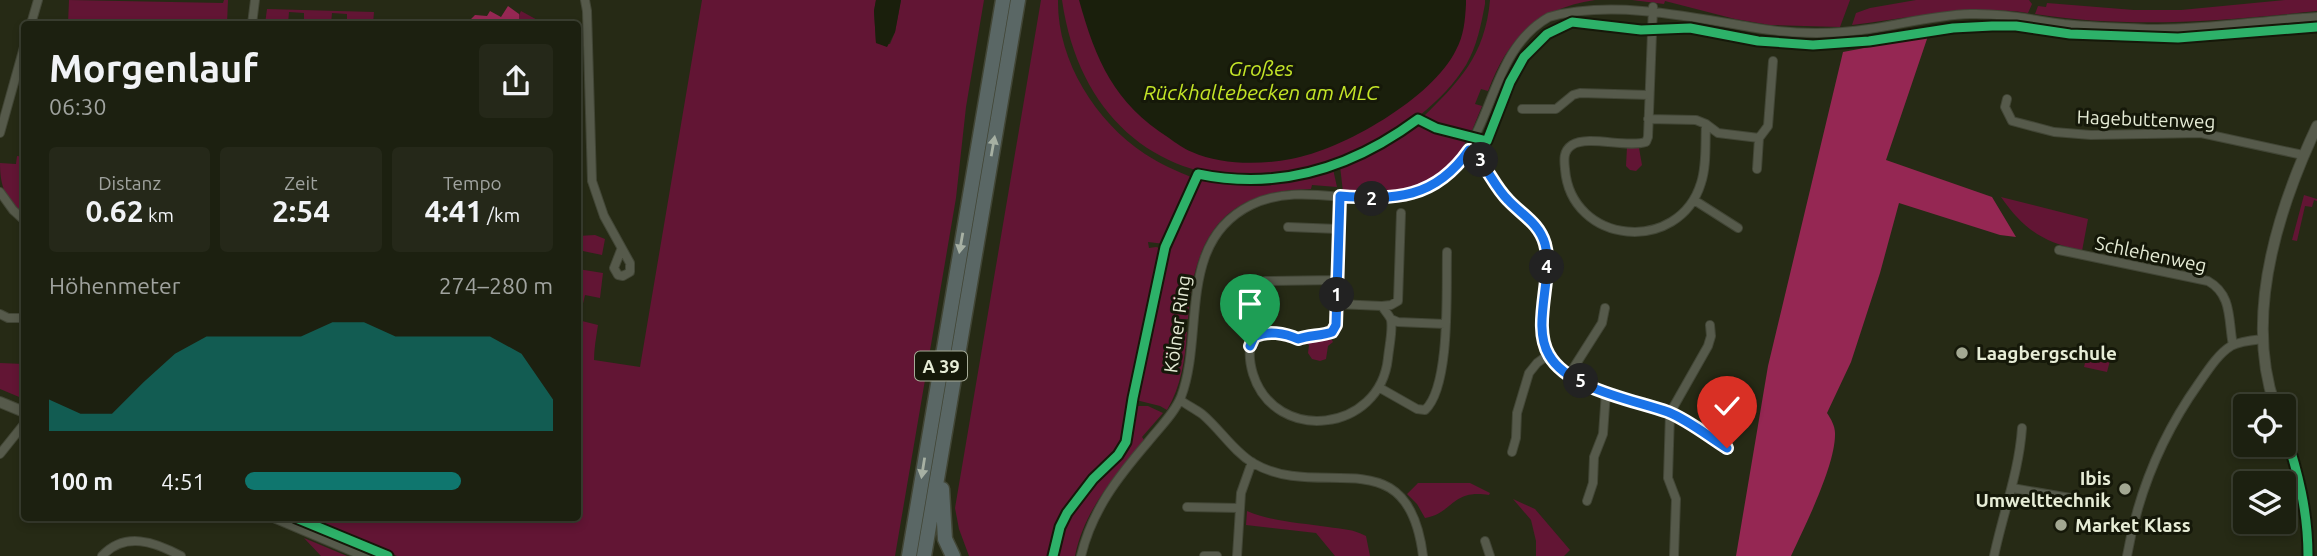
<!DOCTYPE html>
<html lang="de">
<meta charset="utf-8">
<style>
:root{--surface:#1c2010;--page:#252819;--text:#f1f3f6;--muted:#a0a39f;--line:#3a3e30;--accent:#0f766e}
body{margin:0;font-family:Ubuntu,sans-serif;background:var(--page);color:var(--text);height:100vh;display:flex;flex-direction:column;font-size:26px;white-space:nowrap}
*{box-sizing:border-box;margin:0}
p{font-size:23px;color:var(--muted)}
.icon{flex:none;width:38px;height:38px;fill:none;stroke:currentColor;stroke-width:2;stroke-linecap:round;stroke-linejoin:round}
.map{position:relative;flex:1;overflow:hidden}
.details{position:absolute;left:21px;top:21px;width:560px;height:500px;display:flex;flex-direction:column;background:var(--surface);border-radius:7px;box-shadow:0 4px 10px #0003,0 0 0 2px var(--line)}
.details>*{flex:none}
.fabs{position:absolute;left:2233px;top:394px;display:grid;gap:14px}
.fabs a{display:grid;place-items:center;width:63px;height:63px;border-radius:7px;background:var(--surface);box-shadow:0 4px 10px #0003,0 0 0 2px var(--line);font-size:35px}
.pin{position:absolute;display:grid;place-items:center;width:60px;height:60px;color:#fff;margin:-72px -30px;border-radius:50% 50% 50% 0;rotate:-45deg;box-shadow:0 0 7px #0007}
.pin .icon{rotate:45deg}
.km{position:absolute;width:35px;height:35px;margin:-18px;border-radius:50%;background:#222;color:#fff;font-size:19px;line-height:35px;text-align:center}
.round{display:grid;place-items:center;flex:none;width:74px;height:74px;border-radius:7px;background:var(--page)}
.overview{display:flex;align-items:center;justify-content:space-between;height:119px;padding:0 28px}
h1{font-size:38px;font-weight:600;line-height:52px}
.metrics{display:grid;grid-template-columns:repeat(3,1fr);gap:10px;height:119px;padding:7px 28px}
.metrics div{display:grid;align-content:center;border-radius:7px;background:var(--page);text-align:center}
.metrics b{font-size:30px;font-weight:600}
.metrics small{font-size:19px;font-weight:400}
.metrics p{font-size:19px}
.chart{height:196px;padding:14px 28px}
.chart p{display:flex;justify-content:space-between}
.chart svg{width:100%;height:126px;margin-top:7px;fill:var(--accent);opacity:.7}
ul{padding:0 28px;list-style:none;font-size:23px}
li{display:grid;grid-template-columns:112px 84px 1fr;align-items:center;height:52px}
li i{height:18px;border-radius:9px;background:var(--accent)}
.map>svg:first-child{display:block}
.green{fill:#621534}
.forest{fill:#952753}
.water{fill:#1a1f0c}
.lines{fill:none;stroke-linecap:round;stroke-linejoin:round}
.minor-casing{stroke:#424636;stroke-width:10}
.tertiary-casing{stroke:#424636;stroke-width:12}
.motorway-casing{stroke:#424636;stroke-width:17}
.minor{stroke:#565a4b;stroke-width:8}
.tertiary{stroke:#565a4b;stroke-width:10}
.motorway{stroke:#5a6765;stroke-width:14}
.cycleway-casing{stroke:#151809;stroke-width:13}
.cycleway{stroke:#2db169;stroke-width:9}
.oneway{fill:#a7b0a3}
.route-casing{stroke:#fff;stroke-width:14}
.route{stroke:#1a73e8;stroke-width:9}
.poi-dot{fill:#a3a892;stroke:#151809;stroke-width:2.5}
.labels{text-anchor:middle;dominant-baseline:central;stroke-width:6;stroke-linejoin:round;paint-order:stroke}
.shield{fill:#151809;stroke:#a7ac98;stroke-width:2}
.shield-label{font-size:18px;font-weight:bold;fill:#e6ecd6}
.street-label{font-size:19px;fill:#e6ecd6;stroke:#151809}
.poi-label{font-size:19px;font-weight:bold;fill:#e6ecd6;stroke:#151809;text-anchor:start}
.water-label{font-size:21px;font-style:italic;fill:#c5e628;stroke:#151809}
</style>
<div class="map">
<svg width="2317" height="556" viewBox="0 0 2317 556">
<rect width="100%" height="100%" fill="#262a15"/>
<path class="green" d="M69,0L223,3L224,0H228L227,24H141L140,21L73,19L72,24H68Z
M702,0H876L874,11L876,43L890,44L895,32L901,0H984L966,107L956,198L895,556H397L308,518H578V338L582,321L598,325C596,338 594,349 594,360L640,367Z
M1041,0H1058C1057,60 1095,121 1145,154C1160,164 1177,171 1193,178L1165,244L1148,242L1149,248L1156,247L1163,249L1120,443L1116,451L1085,485L1065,513L1053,541L1051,556H969L959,529L955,508Z
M1062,0H1485V4C1481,25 1477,46 1466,65C1443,102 1403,131 1365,149C1225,217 1085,161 1062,0Z
M1490,0H1595C1537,9 1508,37 1488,91L1481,89L1475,104L1482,106L1471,133L1442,128L1421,119C1459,82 1485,56 1490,0Z
M1632,0H1850L1840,27L1770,25L1735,19L1665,1L1664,4Z
M1916,0H2029L2032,4L2028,13C1967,4 1913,18 1852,25L1856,13L1870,8Z
M2285,0H2317V11C2222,21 2130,29 2035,14L2038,6L2046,7L2047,3L2134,10H2181Z
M267,9L374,12L373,24H347V14L332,13L331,24H304V13L289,12L288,24H265Z
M521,11L541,22L542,24H519L518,17Z
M1417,123L1444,133L1468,138C1440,191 1399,196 1343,192L1340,166L1388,143Z
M1627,147L1639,148L1642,165L1636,171L1630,170L1626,166Z
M17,156L24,157V216C6,199 0,188 0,163L16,164Z
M1333,169L1337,187L1312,185L1311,189C1222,190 1194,237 1188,319H1181L1180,331L1187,332C1185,360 1181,386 1167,410L1160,406L1136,400L1167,246L1199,177C1248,185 1285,182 1333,169Z
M2304,195L2317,199V201L2314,200L2312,207L2305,206L2297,241L2292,240Z
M2001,197L2088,219L2082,251C2043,242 2024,230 2001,197Z
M595,235L605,239L602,255L578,250V236Z
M578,269L603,273L600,298L585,295L580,316H578Z
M1307,339L1332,340L1333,342L1328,346L1326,359L1320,361L1312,359L1308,353L1309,345L1304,342Z
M2088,351L2111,357L2107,372L2084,367Z
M0,363L24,364V399L0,389Z
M1136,406H1148L1163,413L1142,437L1144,440C1115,476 1084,510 1075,556H1055C1058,524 1077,499 1098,476C1105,468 1115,461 1121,452C1130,439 1132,421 1136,406Z
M1418,483H1470L1490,493L1489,495C1451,489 1454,513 1425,518L1417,504L1407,494Z
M1513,499L1535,509L1570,550L1564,556H1536V541L1531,520Z
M1247,511C1273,522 1301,523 1328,527C1342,529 1353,529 1366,536L1370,556H1335L1316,533L1246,525Z
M304,538L347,556H321Z"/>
<path class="forest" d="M508,6L519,14V24H479L468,22L475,15L487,16L490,11L501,17Z
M1928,36L1886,160L1992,197L2016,237L2000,235L1899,203L1880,273L1851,362L1827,413C1831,419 1835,426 1835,433C1836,464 1805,526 1791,556H1736L1768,366L1843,52Z"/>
<path class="water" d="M876,0H901L895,32L887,47L876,43L874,11Z
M1079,0H1466V4C1465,21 1464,35 1456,50C1433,98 1342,150 1291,159C1260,165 1221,165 1192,152C1184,149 1176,143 1169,138C1114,103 1096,61 1079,0Z"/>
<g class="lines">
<g class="minor-casing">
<path id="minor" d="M585,0L587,11L592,181L604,216L630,263V272L623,276L618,275L614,268L621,250
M31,24L38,0
M252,24L255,0
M2007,99L2005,107L2012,121L2054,132L2091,135L2201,133L2303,155
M1522,109H1556L1573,95L1580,93L1649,95
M1648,119L1696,120L1706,124C1705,143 1707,165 1701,183C1679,255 1571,245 1565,169C1564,160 1563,151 1572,145C1588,135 1626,148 1646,142L1648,137L1653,7
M1706,124L1718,133L1759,138
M0,133L24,47
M1759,138L1768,126L1773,61
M1469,150C1487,164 1492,184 1508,200C1522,215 1540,223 1545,244C1554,277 1531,324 1549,355C1568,389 1634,400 1668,413C1688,420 1708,436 1728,448
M1757,169L1759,138
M0,192L13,210L24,220
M1694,200L1738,228
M1288,227L1338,229
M2059,250L2208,281C2233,295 2228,321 2233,345
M1265,281L1336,280
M1337,304L1382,306C1384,310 1390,316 1391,320C1393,330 1389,347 1388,358C1380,433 1275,444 1253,374C1249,361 1248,349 1253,337C1266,330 1285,333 1298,339C1310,335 1321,336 1332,332L1336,325L1340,196
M1382,306L1391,305L1398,301L1401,213
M0,314L8,318H24
M1391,319L1398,322L1445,324
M1569,375L1602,323L1605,308
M1380,388L1417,409L1425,410C1451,386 1446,289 1447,252
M1180,400C1187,405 1195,409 1202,414C1220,429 1233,451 1253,463C1321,503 1408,434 1423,556
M1670,413L1668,478L1676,499L1674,556
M1670,413L1708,346L1711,336L1710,325
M1512,452L1516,438L1517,413L1529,373L1537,363L1548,355
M0,454L24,424
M2012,488L2076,499
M1587,501L1593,483L1594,457L1603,434L1606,392
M1187,507L1239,508
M1485,541L1490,556
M102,556C125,531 155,542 181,556
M1081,556C1092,510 1118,477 1148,442C1159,428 1174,414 1181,397C1205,334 1176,242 1251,205C1308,177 1373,217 1429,187C1497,151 1482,55 1549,17C1610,0 1688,16 1750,27C1789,34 1829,35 1869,29C1902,24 1936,15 1970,14C2002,13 2033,20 2064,24C2093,27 2123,28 2151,29C2207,30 2262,20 2317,17
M1204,556H1217
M1237,556L1241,493L1252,462
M1994,556C2003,513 2019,472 2022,428
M2127,556C2138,492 2162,435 2199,383C2208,370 2218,354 2231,346C2240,341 2253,340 2263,339"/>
</g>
<g class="tertiary-casing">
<path id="tertiary" d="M0,402L24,412
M2275,406C2244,316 2278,209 2317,126
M2284,430C2298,472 2308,511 2308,556
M276,518L366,556"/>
</g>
<g class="motorway-casing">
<path id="motorway" d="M942,489L945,539L953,556
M909,556L1003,0
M924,556L1018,0"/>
</g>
<use href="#minor" class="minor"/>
<use href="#tertiary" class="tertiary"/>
<use href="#motorway" class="motorway"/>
<g class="cycleway-casing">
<path id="cycleway" d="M2284,430C2298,472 2308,511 2308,556
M296,518L388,556
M1053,556L1060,527L1067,513L1093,479L1118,455L1126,442L1133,398L1165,247L1198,174C1279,191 1352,168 1418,119L1436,128L1487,141L1510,82L1524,57L1547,34L1572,22L1641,30L1690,28L1758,41L1813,45L1869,41L1953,28L1992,26H2016L2070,34L2178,38L2317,27"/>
</g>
<use href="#cycleway" class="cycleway"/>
</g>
<defs><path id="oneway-solid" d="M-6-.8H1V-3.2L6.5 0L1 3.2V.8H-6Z" transform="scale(1.75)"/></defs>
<g class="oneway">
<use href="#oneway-solid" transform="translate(993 146) rotate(-80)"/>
<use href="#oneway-solid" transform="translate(961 243) rotate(100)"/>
<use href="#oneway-solid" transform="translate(923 468) rotate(99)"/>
</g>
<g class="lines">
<g class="route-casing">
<path id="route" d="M1250,346L1254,337C1267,330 1285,333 1298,339C1310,335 1321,336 1332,332L1336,325L1340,196C1395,200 1435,199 1469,150C1487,164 1492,184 1508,200C1522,215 1539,223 1545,244C1554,277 1531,325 1549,355C1568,389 1634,400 1668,412C1688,420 1708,436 1727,448"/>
</g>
<use href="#route" class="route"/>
</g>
<g class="poi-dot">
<circle cx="1962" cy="353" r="7"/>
<circle cx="2125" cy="489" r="7"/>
<circle cx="2061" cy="525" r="7"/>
</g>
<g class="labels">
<rect class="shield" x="915" y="351.5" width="52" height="29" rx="5"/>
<g class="shield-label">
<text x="941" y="366">A 39</text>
</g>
<g class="street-label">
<text transform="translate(2146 119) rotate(2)">Hagebuttenweg</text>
<text transform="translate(2151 254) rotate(12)">Schlehenweg</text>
<text transform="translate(1177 324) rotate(-82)">Kölner Ring</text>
</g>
<g class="poi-label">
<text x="1976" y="353">Laagbergschule</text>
<text x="2111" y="478" text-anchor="end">Ibis<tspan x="2111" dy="22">Umwelttechnik</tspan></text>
<text x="2075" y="525">Market Klass</text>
</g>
<g class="water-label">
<text x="1261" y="68">Großes<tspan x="1261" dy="24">Rückhaltebecken am MLC</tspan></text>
</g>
</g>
</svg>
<div class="fabs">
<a><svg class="icon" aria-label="locate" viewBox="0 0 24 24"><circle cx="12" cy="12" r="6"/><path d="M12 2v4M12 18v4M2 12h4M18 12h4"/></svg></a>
<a><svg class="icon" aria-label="layers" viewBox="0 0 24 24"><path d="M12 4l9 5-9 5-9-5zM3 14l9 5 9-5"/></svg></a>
</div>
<div class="pin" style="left:1250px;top:346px;background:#1e9e55"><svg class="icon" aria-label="arrive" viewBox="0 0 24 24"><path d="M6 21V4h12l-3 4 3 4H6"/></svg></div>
<div class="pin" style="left:1727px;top:448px;background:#d93025"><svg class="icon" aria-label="check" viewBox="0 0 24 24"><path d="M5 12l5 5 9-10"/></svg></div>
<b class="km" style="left:1337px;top:295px">1</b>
<b class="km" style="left:1372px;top:199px">2</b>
<b class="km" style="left:1481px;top:160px">3</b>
<b class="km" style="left:1547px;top:267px">4</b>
<b class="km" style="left:1581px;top:381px">5</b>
<section class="details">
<div class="overview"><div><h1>Morgenlauf</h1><p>06:30</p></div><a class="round"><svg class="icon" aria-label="share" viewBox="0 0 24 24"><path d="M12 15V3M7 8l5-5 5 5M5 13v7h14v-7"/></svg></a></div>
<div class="metrics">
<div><p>Distanz</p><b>0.62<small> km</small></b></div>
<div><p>Zeit</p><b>2:54</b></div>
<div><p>Tempo</p><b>4:41<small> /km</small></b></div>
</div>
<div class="chart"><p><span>Höhenmeter</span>274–280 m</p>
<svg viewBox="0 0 160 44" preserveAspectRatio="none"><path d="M0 44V33L10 38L20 38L30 27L40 17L50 11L60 11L70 11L80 11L90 6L100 6L110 11L120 11L130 11L140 11L150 17L160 33V44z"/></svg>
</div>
<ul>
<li><b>100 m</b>4:51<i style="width:70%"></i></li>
</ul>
</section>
</div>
